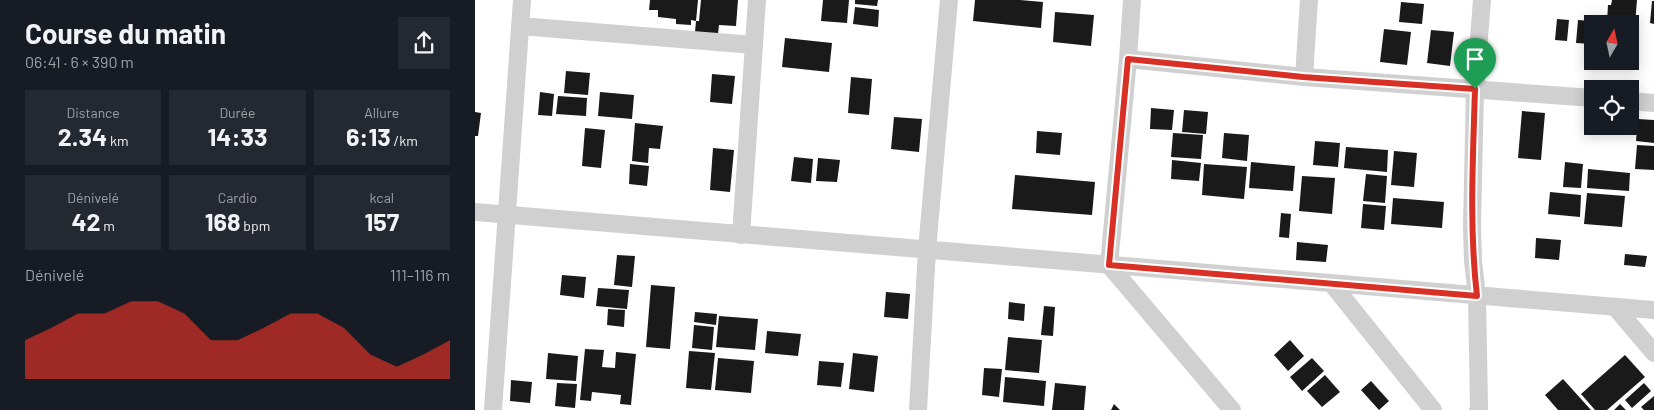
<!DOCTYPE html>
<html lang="fr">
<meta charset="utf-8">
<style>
:root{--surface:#171b24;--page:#242831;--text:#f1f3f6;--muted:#9ea1a6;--accent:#d93025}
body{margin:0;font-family:Barlow,sans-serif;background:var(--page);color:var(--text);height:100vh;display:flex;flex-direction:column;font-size:19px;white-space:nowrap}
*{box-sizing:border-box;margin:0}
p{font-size:16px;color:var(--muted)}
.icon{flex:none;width:28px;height:28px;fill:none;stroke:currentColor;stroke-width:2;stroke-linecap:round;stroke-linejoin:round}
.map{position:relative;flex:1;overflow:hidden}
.sheet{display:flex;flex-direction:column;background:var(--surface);width:475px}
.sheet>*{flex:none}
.needle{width:32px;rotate:9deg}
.fabs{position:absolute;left:1109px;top:15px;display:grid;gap:10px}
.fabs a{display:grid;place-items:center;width:55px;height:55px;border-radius:0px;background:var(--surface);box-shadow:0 2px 12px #0003;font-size:25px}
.pin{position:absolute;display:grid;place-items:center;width:42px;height:42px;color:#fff;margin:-51px -21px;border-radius:50% 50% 50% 0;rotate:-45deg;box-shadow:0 0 5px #0007}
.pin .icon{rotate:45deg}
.round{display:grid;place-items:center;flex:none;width:52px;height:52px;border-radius:0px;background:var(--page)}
.overview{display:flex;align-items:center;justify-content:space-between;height:85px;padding:0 25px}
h1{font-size:28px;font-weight:700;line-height:38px}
.metrics{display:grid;grid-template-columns:repeat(3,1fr);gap:8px;height:85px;padding:5px 25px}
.metrics div{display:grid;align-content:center;border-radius:0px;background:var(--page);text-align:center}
.metrics b{font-size:25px;font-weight:700}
.metrics small{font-size:14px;font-weight:400}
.metrics p{font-size:14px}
.chart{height:140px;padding:10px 25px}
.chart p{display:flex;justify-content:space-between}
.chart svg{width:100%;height:90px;margin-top:5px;fill:var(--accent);opacity:.7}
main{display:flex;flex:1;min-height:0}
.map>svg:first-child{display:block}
.building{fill:#1a1a1a}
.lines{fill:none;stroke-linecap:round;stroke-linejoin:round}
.street{stroke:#d0d0d0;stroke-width:18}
.route-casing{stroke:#fff;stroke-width:10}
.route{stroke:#d93025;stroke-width:6}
</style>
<main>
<section class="sheet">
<div class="overview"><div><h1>Course du matin</h1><p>06:41 · 6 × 390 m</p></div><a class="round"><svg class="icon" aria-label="share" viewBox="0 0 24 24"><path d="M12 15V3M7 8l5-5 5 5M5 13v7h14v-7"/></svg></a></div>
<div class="metrics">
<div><p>Distance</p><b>2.34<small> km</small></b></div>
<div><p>Durée</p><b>14:33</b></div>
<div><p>Allure</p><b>6:13<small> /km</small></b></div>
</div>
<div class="metrics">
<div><p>Dénivelé</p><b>42<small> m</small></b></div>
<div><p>Cardio</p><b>168<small> bpm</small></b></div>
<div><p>kcal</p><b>157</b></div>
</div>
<div class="chart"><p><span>Dénivelé</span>111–116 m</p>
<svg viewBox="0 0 160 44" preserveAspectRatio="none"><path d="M0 44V25L10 19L20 12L30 12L40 6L50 6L60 12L70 25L80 25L90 19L100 12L110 12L120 19L130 32L140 38L150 32L160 25V44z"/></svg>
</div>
</section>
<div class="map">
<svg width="1179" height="410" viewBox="0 0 1179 410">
<rect width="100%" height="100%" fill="#fff"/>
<path class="building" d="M175,0H223L221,21L216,20V25L201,24V19L183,17V10H174Z
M226,0H263L261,26L244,25L243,34L220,32L221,21H224Z
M348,0H374L372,23L346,21Z
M380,0H403L402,6L380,4Z
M500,0H545L568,2L566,28L498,21Z
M1137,0H1162L1160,24L1132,22L1133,5H1136Z
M1177,1H1179V24L1175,23Z
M926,2L949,4L947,24L924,22Z
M380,7L404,10L403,27L378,24Z
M580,12L619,15L616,46L578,42Z
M1082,19L1094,20L1092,41L1080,40Z
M1103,20L1128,22V24H1118V44L1101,43Z
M909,29L936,32L932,65L905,62Z
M956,30L979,32L975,66L952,63Z
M310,38L357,43L354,72L307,67Z
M91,71L115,73L113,95L89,93Z
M237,74L260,76L257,104L235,102Z
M376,77L397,79L394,115L373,113Z
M65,92L79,94L77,116L63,115Z
M125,92L159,95L157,119L123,116Z
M83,96L112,98L111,116L81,114Z
M676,108L699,110L697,130L675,129Z
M709,110L733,112L731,134L707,132Z
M1047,111L1070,113L1066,160L1043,158Z
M0,112L6,113L3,136H0Z
M419,117L447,119L444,152L416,149Z
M1163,119L1179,120V143L1161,141Z
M160,123L188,126L185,149L174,148L173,163L157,161Z
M110,128L130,130L126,168L107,166Z
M562,131L587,133L585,155L561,153Z
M698,133L728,135L726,159L696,157Z
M749,133L774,135L772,161L747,158Z
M840,141L865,143L863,167L838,165Z
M1162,145L1179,146V170L1160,169Z
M871,147L913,150L912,172L869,168Z
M238,148L259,150L255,192L235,190Z
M919,151L942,153L939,187L916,185Z
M319,157L338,159L336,183L316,181Z
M343,158L365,160L362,182L341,181Z
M697,160L726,163L724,181L696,179Z
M776,162L820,166L818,191L774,188Z
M1090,162L1108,164L1106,188L1088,187Z
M155,164L174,166L172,186L154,184Z
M729,164L772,167L769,199L727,195Z
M1113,169L1155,173L1154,191L1112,188Z
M891,174L912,176L910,203L888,201Z
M540,175L620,182L617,215L537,209Z
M827,176L860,178L857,214L824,211Z
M1075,192L1106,195L1105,217L1073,214Z
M1112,193L1150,196L1147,227L1109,224Z
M918,198L969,202L967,228L916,224Z
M888,204L911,206L909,230L886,228Z
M806,213L816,214L814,238L804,237Z
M1061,238L1086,240L1084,260L1060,258Z
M822,242L853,245L851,262L821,260Z
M1150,254L1172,256L1170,267L1149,265Z
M142,255L160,256L157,287L139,285Z
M87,275L111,277L109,298L85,295Z
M176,285L200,287L195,349L171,347Z
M123,288L154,290L152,309L121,306Z
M411,292L435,294L433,319L409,317Z
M534,302L550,304L549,321L533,319Z
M569,306L580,307L578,336L566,335Z
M133,309L150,310L149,327L132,325Z
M220,312L242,314L241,325L219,322Z
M244,316L283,319L280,350L241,347Z
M219,325L239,327L237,350L217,348Z
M292,331L326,334L323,356L290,353Z
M533,337L567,340L564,373L530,370Z
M815,340L829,356L813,371L799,355Z
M110,349L129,350L127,367L140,368L141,352L161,354L156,405L145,404L146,395L117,392L116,401L105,400Z
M214,351L240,353L236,390L211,388Z
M73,353L103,356L101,381L71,379Z
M378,353L403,356L399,392L374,389Z
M1150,355L1170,377L1132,410H1120L1106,394Z
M243,358L279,361L276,393L240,390Z
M837,358L849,371L827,391L815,377Z
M344,361L369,363L366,387L342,385Z
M509,368L527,369L524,397L507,395Z
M850,375L865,392L847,407L832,391Z
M530,377L571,381L569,406L528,402Z
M1088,379L1116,410H1083L1070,395Z
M36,380L57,382L55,403L35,401Z
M896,381L914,401L904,410L886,390Z
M82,383L102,384L100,408L80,406Z
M580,383L611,386L609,410H577Z
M1169,383L1176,391L1157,408L1150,400Z
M1179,396V410H1169L1166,407Z
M639,404L645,410H636Z
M1145,404L1151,410H1139Z"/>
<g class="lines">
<path class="street" d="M657,0L653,59L634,265L757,410
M45,26L279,45
M653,59L829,77L1118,98
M829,77L834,0
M1155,101L1179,103
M0,212L1179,310
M266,235L282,0
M857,284L958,410
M1140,307L1179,353
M18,410L47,0
M443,410L452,250L474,0
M1003,410L1004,407L1002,296L998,261L997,226L1000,89L1007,0"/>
</g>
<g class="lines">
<g class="route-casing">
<path id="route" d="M653,59L828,77L1000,89C998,158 994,227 1002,296L634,265Z"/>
</g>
<use href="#route" class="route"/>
</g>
</svg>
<div class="fabs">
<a><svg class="needle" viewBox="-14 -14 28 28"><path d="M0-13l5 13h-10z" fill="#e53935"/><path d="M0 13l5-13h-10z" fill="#9ea1a6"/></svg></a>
<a><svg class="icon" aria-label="locate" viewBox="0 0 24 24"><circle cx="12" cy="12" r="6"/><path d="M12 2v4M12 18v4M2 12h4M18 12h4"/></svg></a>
</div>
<div class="pin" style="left:1000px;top:89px;background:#1e9e55"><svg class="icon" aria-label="arrive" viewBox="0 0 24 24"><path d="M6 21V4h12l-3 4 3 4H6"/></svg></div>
</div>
</main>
